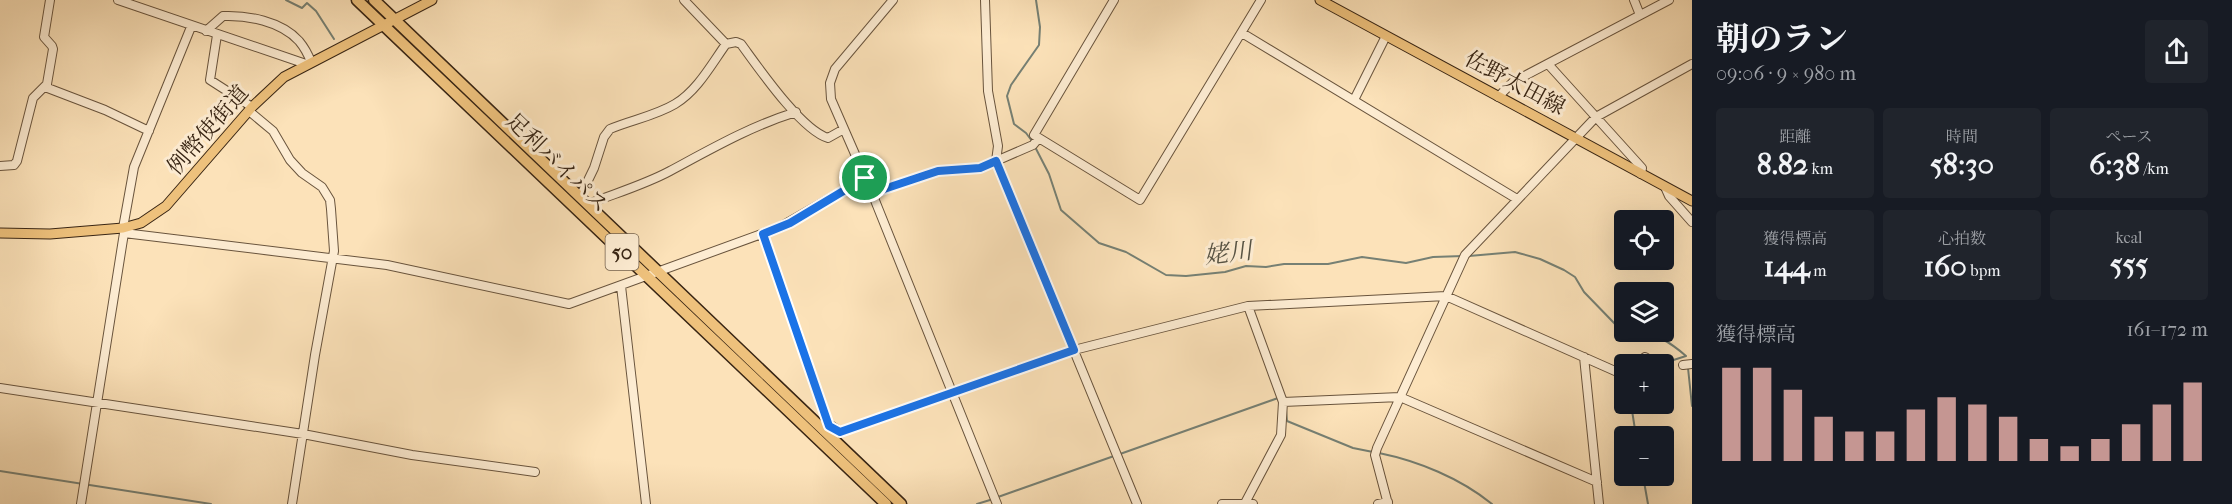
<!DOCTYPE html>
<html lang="ja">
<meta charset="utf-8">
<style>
:root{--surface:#171b24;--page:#20242c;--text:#f1f3f6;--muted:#9ea1a6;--accent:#c59692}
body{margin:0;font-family:"IM FELL French Canon","Noto Serif JP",serif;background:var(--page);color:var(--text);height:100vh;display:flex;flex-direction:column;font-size:22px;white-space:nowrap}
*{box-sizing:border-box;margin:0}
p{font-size:20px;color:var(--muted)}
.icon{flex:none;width:33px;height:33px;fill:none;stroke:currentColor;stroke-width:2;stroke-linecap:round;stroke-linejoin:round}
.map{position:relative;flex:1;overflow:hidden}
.panel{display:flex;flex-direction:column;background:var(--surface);width:540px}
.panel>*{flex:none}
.fabs{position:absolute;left:1614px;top:210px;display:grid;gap:12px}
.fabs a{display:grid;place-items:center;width:60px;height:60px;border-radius:6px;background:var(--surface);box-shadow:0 6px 24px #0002;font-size:30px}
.pin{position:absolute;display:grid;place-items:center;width:51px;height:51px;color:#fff;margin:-26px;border:3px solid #fff;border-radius:50%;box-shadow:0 2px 6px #0007}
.round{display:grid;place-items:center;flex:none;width:63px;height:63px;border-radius:6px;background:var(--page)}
.head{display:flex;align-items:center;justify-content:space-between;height:102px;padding:0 24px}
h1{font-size:33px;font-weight:700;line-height:45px}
.figures{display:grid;grid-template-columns:repeat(3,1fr);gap:9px;height:102px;padding:6px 24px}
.figures div{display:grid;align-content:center;border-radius:6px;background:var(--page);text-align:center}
.figures b{font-size:30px;font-weight:700}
.figures small{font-size:16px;font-weight:400}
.figures p{font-size:16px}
.chart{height:168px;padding:12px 24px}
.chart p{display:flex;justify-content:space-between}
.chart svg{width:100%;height:108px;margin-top:6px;stroke:var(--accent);stroke-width:6}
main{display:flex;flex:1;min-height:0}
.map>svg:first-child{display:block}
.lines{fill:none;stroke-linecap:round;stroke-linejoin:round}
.stream{stroke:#768074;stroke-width:2}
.minor-casing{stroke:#69543d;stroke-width:10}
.major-casing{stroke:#382514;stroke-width:11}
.highway-casing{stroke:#382514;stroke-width:13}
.minor{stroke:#fdecd2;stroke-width:8}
.major{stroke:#eec17c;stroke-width:9}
.highway{stroke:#eec17c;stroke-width:10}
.route-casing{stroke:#fff;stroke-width:12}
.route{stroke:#1a73e8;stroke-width:8}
.labels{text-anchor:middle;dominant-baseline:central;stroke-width:6;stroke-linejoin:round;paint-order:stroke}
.shield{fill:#fdecd2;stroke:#73614d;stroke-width:1.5}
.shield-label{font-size:21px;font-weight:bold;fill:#382514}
.street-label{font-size:22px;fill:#382514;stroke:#fdecd2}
.water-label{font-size:24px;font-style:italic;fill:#575344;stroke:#fdecd2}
</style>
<main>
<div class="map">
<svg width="1692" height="504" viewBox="0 0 1692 504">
<rect width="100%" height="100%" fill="#fce2b9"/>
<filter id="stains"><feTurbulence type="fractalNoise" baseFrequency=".00333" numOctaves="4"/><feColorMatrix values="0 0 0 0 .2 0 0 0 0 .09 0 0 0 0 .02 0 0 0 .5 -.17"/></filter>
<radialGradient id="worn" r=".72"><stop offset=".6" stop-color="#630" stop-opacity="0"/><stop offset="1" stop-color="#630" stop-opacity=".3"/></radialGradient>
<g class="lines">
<path class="stream" d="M286,0L302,8L307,3L316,11L334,39
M1036,0L1040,27L1039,45L1011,85L1007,96L1014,124L1026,133L1032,141L1049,174L1061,210L1099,243L1126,252L1166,275L1186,276L1225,272L1246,266L1266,267L1284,264H1328L1362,257L1406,263L1433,257L1463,256
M1469,256L1515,252L1540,259L1564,270L1575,277L1584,292L1615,324L1624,328
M1636,332C1657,334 1670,342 1686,356
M1661,364L1686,356
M1688,368L1692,406
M1631,404L1636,436
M1286,410L1287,421L1353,448L1373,452
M1379,453C1418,461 1460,478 1492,504
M1120,454L1278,398
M0,471L211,504
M1643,476L1648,504
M998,497L1114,456
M977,504L990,500"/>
<g class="minor-casing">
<path id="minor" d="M118,0L306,64
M684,0L726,44L736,42L741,44C758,67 801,130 828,138L844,129
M893,0L835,69L830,83L831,99L872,193L997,504
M985,0L988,91L998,146L996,161L1137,504
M1114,0L1034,135L1140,200L1261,0
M1634,0L1640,15
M206,31L223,16C247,15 281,21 299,41C304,47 308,54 311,62
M1242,33L1517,199
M217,35L210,80L252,107
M1548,64L1642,168L1641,174
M45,87L105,110L149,131
M1498,97L1513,82L1669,0
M1354,100L1386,36
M249,111L273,131L290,160L302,173L322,187L330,200L331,209L334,251L315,355L292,504
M0,166L14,165L17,161L33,98L47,84L53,49L52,46L44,37L50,0
M1665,187L1669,196L1692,222
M872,193L938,171L980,168L1033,145L1038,139
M580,197L594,168L604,137L610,129C631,120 655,116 675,104C697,91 711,65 726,44
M588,204C616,193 644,185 670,171C711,149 751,126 796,112
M124,233L387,265L569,304L778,228L865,178
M763,234L829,426
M621,286L646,504
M1584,357L1599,504
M1637,364L1645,357L1650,360
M1683,365L1692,364
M0,388L303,434L412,455L535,472
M1283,402L1400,397L1597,482
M823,430L832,426L840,432L1074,350L1248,306L1446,296L1624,375
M1245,503L1281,435L1283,402L1248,306
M81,504L124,233L123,228L134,167L191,27
M1222,504H1253
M1378,504L1388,502
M1388,504L1375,455L1377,448L1465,255L1596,117L1692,64"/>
</g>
<g class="major-casing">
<path id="major" d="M1320,0L1692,201
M0,233L50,234L123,228L141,223L166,206L252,107L284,77L432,0"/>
</g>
<g class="highway-casing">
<path id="highway" d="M357,0L886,504
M374,0L901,504"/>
</g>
<use href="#minor" class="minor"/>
<use href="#major" class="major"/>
<use href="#highway" class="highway"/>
</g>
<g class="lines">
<g class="route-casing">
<path id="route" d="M996,161L1074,350L840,432L829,426L763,234L790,223L865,178L872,193L938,171L980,168Z"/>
</g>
<use href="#route" class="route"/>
</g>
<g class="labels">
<rect class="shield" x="605.5" y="234" width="33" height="36" rx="4.5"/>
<g class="shield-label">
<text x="622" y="252">50</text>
</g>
<g class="street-label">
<text transform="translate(1515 83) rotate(28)">佐野太田線</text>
<text transform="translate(208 130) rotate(-49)">例幣使街道</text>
<text transform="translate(557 163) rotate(44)">足利バイパス</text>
</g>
<g class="water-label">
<text transform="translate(1228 253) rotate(-7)">姥川</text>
</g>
</g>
<rect width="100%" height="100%" filter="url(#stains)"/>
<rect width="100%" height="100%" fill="url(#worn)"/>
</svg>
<div class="fabs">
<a><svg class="icon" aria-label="locate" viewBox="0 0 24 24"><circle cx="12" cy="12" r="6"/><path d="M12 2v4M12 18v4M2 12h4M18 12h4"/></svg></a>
<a><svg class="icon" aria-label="layers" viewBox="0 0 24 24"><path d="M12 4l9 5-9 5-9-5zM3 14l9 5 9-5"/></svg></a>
<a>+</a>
<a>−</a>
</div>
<div class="pin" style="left:865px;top:178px;background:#1e9e55"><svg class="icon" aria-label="arrive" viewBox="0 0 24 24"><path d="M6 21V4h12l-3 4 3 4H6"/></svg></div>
</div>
<section class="panel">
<div class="head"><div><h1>朝のラン</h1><p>09:06 · 9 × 980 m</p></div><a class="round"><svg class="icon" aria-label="share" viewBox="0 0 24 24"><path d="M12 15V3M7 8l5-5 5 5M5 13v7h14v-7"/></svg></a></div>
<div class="figures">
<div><p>距離</p><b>8.82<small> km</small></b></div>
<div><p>時間</p><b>58:30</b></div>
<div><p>ペース</p><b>6:38<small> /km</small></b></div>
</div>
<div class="figures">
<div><p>獲得標高</p><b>144<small> m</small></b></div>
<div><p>心拍数</p><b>160<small> bpm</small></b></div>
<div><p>kcal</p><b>555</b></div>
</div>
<div class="chart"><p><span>獲得標高</span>161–172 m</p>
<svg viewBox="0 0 160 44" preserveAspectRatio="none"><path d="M5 44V6M15 44V6M25 44V15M35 44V26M45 44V32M55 44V32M65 44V23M75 44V18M85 44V21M95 44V26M105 44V35M115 44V38M125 44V35M135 44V29M145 44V21M155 44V12"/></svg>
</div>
</section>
</main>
